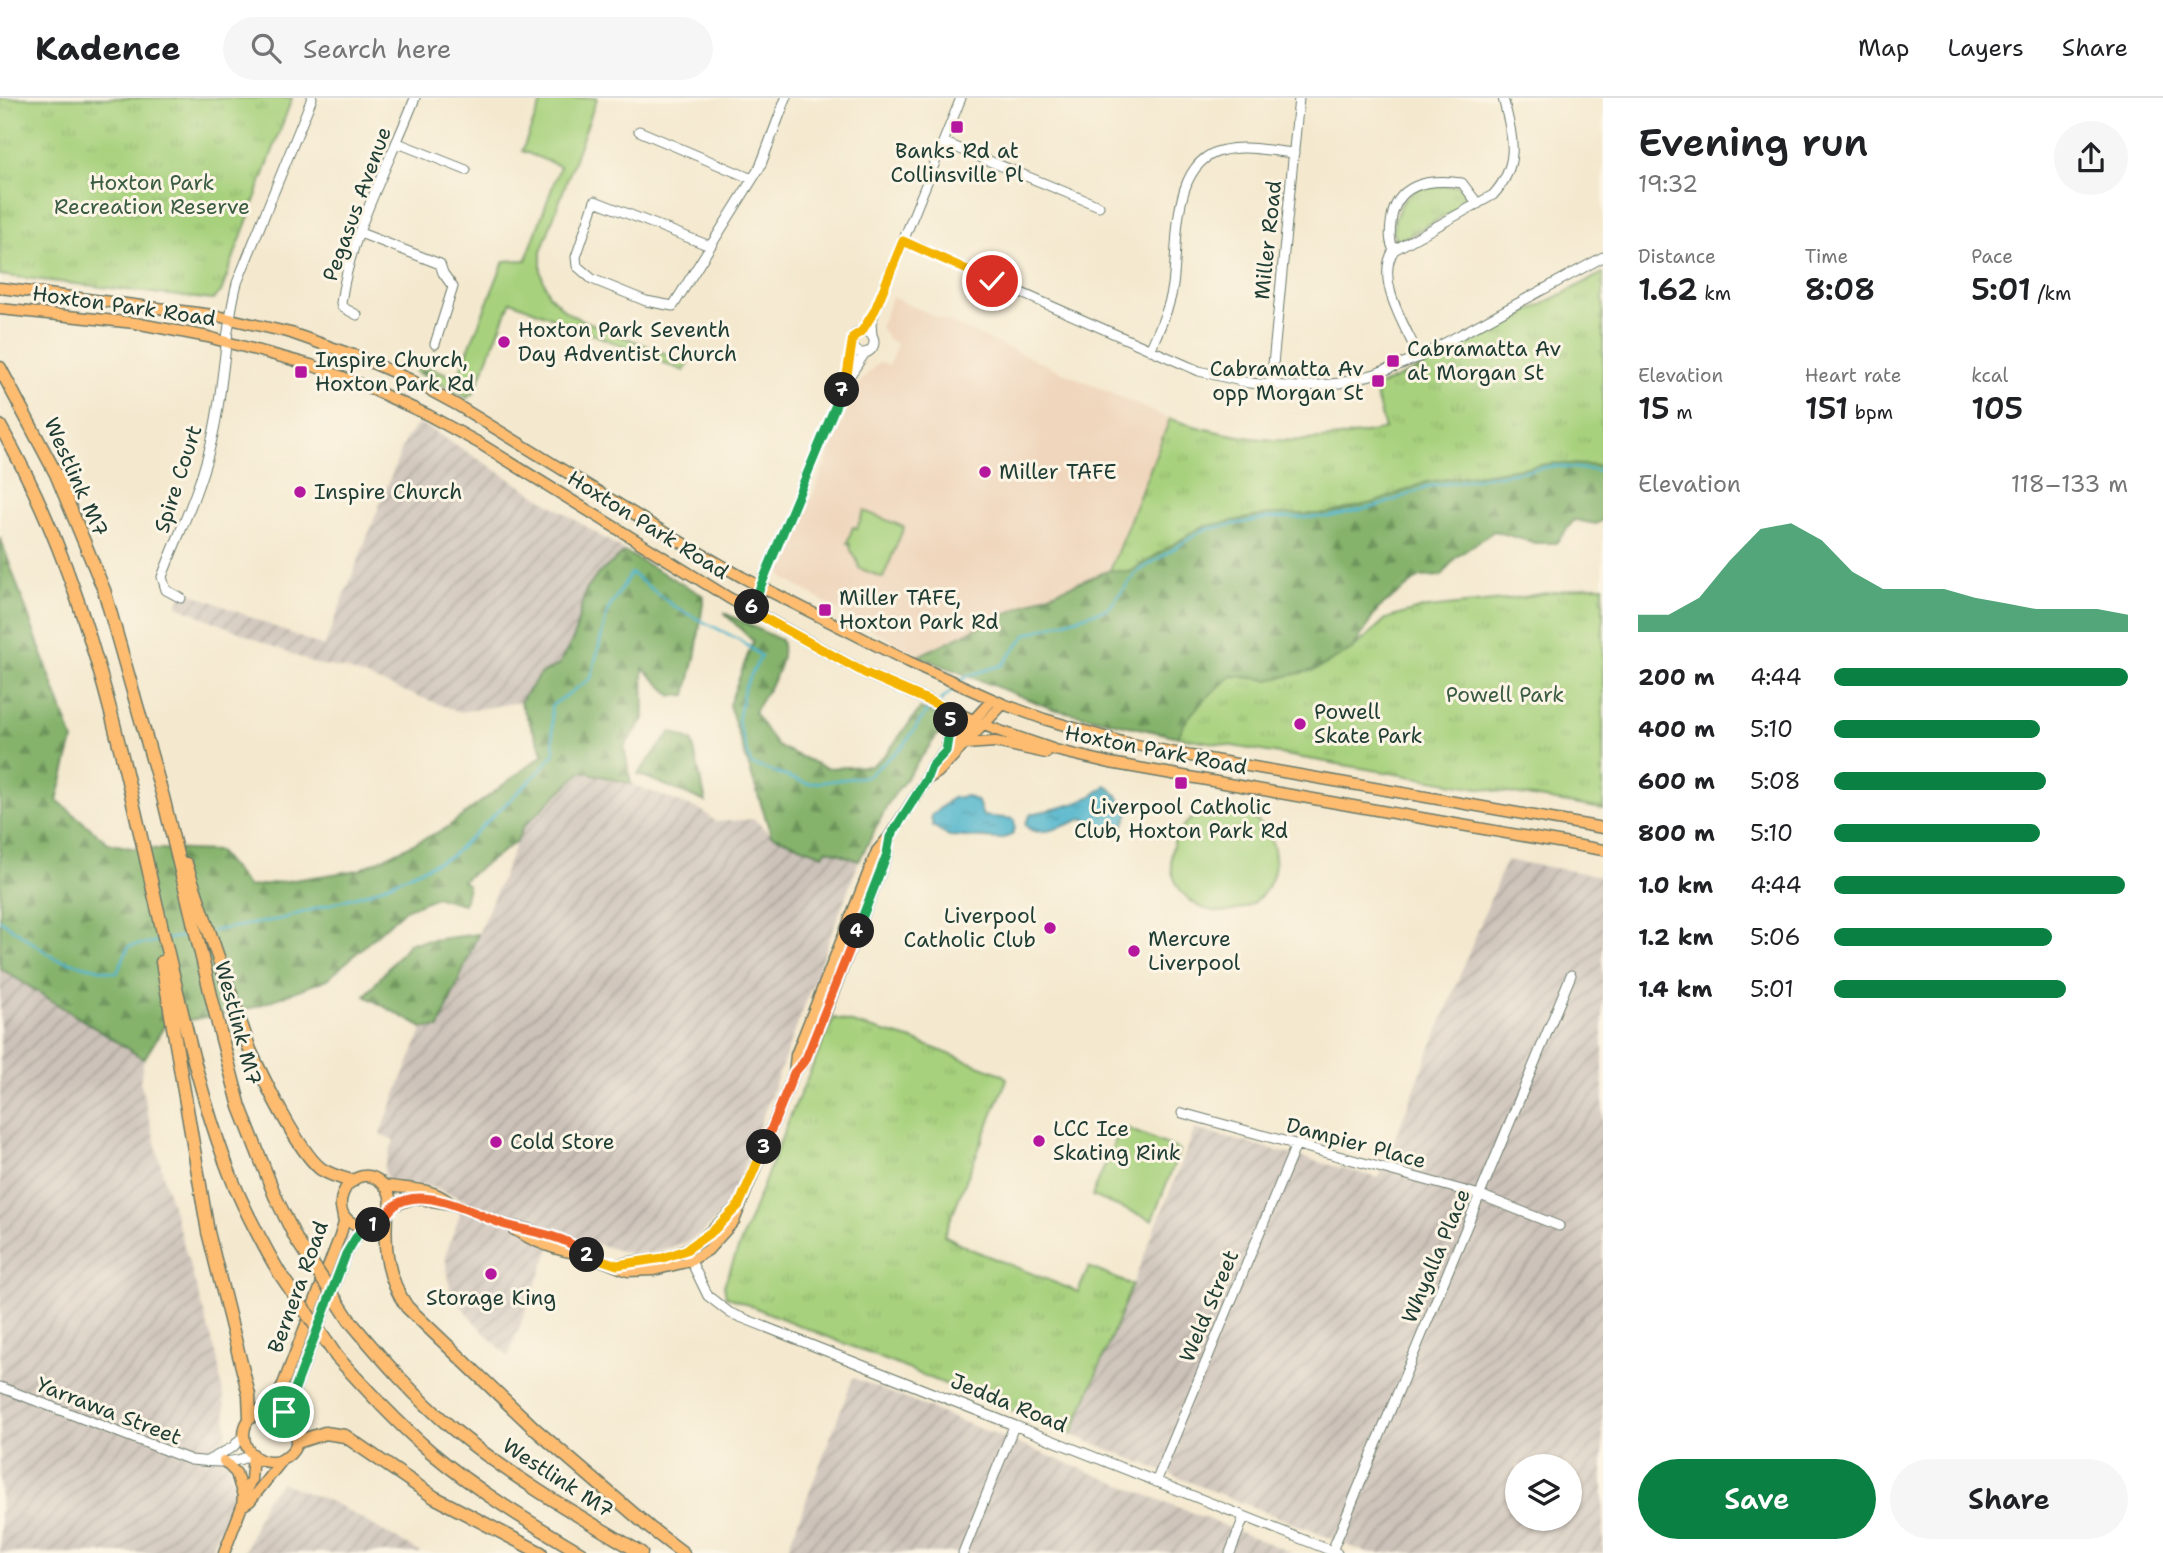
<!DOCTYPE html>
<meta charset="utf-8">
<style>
:root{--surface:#fff;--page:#f6f6f6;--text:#202124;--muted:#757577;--line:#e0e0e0;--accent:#0b8043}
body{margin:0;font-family:"Shantell Sans",sans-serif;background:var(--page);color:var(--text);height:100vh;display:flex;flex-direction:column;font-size:26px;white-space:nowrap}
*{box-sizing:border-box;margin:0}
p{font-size:23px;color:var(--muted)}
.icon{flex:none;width:38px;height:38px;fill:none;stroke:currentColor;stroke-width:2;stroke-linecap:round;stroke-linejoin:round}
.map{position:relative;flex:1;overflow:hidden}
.side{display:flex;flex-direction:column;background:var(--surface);width:560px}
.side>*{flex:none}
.controls{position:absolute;left:1505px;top:1356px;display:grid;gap:14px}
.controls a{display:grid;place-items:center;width:77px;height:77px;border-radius:50%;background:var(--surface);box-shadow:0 2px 5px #0004;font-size:35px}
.pin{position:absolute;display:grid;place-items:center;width:60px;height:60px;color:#fff;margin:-30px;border:4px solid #fff;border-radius:50%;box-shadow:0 2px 7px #0007}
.km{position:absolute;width:35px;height:35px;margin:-18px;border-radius:50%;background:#222;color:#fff;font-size:19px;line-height:35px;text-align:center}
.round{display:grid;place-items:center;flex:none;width:74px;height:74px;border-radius:37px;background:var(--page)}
.overview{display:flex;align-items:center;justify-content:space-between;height:119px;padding:0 35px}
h1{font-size:38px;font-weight:600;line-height:52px}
.metrics{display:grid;grid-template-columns:repeat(3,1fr);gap:10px;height:119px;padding:7px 35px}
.metrics div{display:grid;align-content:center}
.metrics b{font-size:30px;font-weight:600}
.metrics small{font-size:19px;font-weight:400}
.metrics p{font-size:19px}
.chart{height:196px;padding:14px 35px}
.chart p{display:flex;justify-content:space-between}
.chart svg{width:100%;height:126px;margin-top:7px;fill:var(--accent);opacity:.7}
.cta{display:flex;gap:14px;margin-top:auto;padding:14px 35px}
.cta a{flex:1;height:80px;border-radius:42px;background:var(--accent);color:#fff;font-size:28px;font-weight:600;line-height:80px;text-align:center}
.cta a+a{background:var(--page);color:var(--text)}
ul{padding:0 35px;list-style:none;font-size:23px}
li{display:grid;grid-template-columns:112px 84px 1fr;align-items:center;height:52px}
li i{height:18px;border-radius:9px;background:var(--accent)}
header{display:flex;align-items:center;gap:42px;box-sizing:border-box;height:98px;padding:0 35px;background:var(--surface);border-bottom:2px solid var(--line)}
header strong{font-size:33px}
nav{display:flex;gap:38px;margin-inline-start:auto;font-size:24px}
.search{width:490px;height:63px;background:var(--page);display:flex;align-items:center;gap:18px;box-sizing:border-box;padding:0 24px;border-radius:38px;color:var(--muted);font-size:26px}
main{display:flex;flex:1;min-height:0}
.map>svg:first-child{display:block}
.built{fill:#efd6bc}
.industrial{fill:url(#industrial-furrows);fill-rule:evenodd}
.grass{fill:#a7d17d;stroke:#638758;stroke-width:2}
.forest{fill:url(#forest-firs);stroke:#527850;stroke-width:2}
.park{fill:url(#park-tufts);stroke:#638758;stroke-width:2}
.water{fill:url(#water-ripples);stroke:#367880;stroke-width:2}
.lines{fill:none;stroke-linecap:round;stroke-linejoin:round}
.stream{stroke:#4db4cc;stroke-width:2.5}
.minor-casing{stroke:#6a796a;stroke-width:11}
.major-casing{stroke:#6a796a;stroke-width:13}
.highway-casing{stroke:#6a796a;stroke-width:15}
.minor{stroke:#fff;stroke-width:9}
.major{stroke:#fdbc70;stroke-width:10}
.highway{stroke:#fdbc70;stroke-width:12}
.highway-bridge-casing{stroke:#6a796a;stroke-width:15;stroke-linecap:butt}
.highway-bridge{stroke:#fdbc70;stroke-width:12}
.split-1-casing{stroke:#fff;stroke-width:14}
.split-2-casing{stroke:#fff;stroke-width:14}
.split-3-casing{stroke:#fff;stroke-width:14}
.split-4-casing{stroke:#fff;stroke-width:14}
.split-5-casing{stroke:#fff;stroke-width:14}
.split-6-casing{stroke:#fff;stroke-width:14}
.split-7-casing{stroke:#fff;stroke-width:14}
.split-8-casing{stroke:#fff;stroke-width:14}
.split-1{stroke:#22a559;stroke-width:9}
.split-2{stroke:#f0652b;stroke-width:9}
.split-3{stroke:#f5b400;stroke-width:9}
.split-4{stroke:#f0652b;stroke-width:9}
.split-5{stroke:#22a559;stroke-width:9}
.split-6{stroke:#f5b400;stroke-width:9}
.split-7{stroke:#22a559;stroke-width:9}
.split-8{stroke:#f5b400;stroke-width:9}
.poi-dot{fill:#b5179e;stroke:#fcf5e5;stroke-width:2.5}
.labels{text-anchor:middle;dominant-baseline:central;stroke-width:6;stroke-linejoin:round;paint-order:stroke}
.poi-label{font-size:21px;fill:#1f3d34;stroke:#fcf5e5;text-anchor:start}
.park-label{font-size:21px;fill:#3a5b43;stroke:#fcf5e5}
.street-label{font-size:21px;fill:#1f3d34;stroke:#fcf5e5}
</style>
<header>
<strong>Kadence</strong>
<div class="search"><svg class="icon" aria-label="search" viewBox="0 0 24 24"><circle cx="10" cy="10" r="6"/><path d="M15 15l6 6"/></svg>Search here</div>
<nav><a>Map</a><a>Layers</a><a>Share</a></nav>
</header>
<main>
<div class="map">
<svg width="1603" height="1455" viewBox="0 0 1603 1455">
<defs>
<pattern id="industrial-furrows" width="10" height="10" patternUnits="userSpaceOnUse" patternTransform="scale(1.75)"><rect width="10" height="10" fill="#cdc2b9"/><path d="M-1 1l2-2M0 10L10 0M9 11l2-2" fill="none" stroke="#a69f97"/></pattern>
<pattern id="forest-firs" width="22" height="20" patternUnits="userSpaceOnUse" patternTransform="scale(1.75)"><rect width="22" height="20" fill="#85b36c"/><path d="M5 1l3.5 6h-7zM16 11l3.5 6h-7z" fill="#6c935a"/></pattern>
<pattern id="park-tufts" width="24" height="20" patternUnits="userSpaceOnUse" patternTransform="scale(1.75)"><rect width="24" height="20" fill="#a7d17d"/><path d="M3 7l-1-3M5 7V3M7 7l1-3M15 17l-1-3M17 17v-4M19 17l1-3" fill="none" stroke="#8fb46d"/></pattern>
<pattern id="water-ripples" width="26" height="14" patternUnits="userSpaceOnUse" patternTransform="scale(1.75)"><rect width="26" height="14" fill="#4db4cc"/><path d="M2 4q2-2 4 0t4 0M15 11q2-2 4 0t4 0" fill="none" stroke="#3f94a6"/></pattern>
</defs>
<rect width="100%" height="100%" fill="#fcf5e5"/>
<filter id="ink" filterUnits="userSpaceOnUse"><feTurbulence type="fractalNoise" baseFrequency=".0143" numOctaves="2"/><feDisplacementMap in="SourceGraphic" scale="14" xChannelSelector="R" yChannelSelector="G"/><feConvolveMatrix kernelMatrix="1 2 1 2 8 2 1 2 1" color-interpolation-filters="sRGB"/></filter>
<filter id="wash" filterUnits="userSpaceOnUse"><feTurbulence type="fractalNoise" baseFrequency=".00686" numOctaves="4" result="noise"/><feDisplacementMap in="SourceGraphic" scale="28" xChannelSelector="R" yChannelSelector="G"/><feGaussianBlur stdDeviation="1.57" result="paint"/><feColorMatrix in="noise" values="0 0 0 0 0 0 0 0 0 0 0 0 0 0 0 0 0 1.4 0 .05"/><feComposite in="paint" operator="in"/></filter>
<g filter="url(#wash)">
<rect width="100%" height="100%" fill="#f4e9cf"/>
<path class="built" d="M892,199L1170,321L1110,472L1042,499L918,558L783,480L781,474L858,286L879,264L889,267L897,246L888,241L880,229Z"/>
<path class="industrial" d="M418,326L429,330L625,453L598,476L585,494L574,539L559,567L540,576L520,604L460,614L345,571L315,566L177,508L184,492L324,549L406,340Z
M582,673L631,686L703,713L716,724L754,721L771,737L824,757L827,751L859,763L732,1100L721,1116L704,1133L687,1144L652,1155H628L556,1135L508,1259L476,1226L451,1196L445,1158L465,1102L432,1089L390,1083L386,1079L384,1070L394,1042L380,1036L423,930L439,929L523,729Z
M1506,762L1603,778V1455H1367L1072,1337L1195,1031L1379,1080ZM1517,1368H1570V1421H1517Z
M0,870L144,961L140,983L166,1087L217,1259L225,1307L227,1344L234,1394L210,1455H0Z
M853,1280L1293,1455H786Z
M281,1384L334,1405L421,1455H244L264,1403Z"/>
<path class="grass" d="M543,0H597L541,154V175L549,197L565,213L575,219L689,265L684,273L511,203L473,297L469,296L468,300L416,274L418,269L422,270L421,274L433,279L435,276L424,273L429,269L457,280L504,163L526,162L560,68L522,53Z
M864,413L904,429L883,480L859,470C859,460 849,455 850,446L847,445L853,429L857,430Z
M1171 762a52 52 0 1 1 104 0a52 52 0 1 1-104 0Z
M1121,1028L1180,1052L1152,1122L1092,1098Z"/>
<path class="forest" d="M1554,365L1603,368V422L1596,426L1574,422L1556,445H1535L1494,433L1455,460L1442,478L1420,479L1378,511L1352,552L1315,572L1269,582L1232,578C1215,592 1184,618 1179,639L1053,611L918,558L1042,499L1110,472L1130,474L1201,429L1270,416H1326L1376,404L1427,384Z
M0,439L73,642L57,702L108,745L131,750L218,753L248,789L359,772L445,731L544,656L520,604L540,576L559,567L574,539L585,494L598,476L625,454L704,498L696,555L686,597L672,598L643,570L644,621L624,649L631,686L582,673L523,729L517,743L462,783L468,787L464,806L436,799L403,813L328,881L252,910L165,927L144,961L0,870Z
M724,515L781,542C788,567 766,594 754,614L777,648L826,670L871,668L886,656L920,611L939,617L941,632L889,704L859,763L827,751L823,757L771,737L729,607L753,543Z
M671,634L692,643L706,704L638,676Z
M478,836L439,930H423L365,898L409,845Z"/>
<path class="park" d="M0,0H292L221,194L212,202L0,177Z
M1457,87L1468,97V105L1408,138L1396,143C1392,134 1393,125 1397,115C1409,84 1428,89 1457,87Z
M1603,175V368L1554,365L1427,384L1376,404L1326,416H1270L1201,429L1129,474L1110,472L1170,321C1250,346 1303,349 1385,331L1374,290L1416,272Z
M1591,488H1603V711L1179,639C1183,618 1215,592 1232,578L1269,582L1315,572L1352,552L1386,521L1419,511L1503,502Z
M834,920L910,941L1002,976L1007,981L944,1137L968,1150L1078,1194L1089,1169L1132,1187L1072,1337L726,1198L724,1187L789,1021Z"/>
<path class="water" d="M1106,687C1116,694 1121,704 1130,713C1127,722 1121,729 1118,739L1096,731L1084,720C1070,725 1034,744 1025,726L1031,716C1057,710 1086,707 1106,687Z
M967,698L978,704L983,718L1014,721L1015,730L1012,737L1001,741L949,738L933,728L931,718L952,700Z"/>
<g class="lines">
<path class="stream" d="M960,584L967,578L1002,567L1027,536L1109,510L1136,475L1203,432L1268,420L1328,419L1378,408L1431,388L1554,368L1603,373
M940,603L956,589
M0,822L56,861L117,875L129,848L161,843
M212,833L281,821L371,794L451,758L538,675L554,656L551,608L591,580L608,512L631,475L676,510L740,542L761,558L744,590L738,624L751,666L808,686L868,678L904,647L926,614L932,609
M167,841L192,837"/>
</g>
</g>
<g filter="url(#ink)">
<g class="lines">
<g class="minor-casing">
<path id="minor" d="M639,33L752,81
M943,44L1099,108
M398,45L466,72
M360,135L440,166L443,175L453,189L435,246
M903,143L1199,273L1249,285L1298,289L1340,285L1375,276L1419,259L1603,159
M710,148L595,103L576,159L577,168L592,181L646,203L673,208L760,69L786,0
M1394,152C1389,143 1390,135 1391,125C1395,86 1427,80 1462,85L1478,106
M357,217L342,209L341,205C350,135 390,65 415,0
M852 244a11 11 0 1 1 22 0a11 11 0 1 1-22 0Z
M872,237L871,225L880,200L961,0
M1150,252C1159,231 1170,210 1173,187C1179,144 1170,63 1224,52C1246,47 1272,53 1294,55
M1419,259C1406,229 1374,182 1394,152L1493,97C1522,65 1512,37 1503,0
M847,278L853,249
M1271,287L1299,0
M181,500L166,492L162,479C178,437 198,396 209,353C224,298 223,240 237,185L312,0
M750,512L846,283L865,255
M1182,1015L1480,1097L1559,1128
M688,1157L708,1198L730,1215L1337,1455
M0,1289L191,1362C209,1364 237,1367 252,1356
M207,1363L233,1349L244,1337
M1156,1384L1296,1047
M1332,1453L1571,877
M963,1455L1014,1328
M1230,1455L1244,1419"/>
</g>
<g class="major-casing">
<path id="major" d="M0,190L213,217L291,235L356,258L409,281L457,307L672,439L742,479L909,564L1003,606L1044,621L1122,644L1191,658L1603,730
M0,211L135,225L208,239L311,267L363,287L428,317L479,345L729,500L865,575L994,631L1055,652L1110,665L1603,752
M965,646L995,644L1046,655
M946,651L952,626L948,611
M926,682L938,674L1003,606
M794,975L805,962L825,916L887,756L889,739
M384,1087C408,1092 433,1088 451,1106
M390,1109L415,1100L451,1106L507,1127L527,1131L568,1144L585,1156L628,1173L654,1172L690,1163L708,1152L734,1123L794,975L796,957L877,753L889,739L926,682L931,669L993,601
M513,1131C534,1144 558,1153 582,1156
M617,1167C633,1162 650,1163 666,1159C697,1151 714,1129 737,1109
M244 1337a27 27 0 1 1 54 0a27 27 0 1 1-54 0Z
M262,1312L278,1297L282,1289L340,1138L344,1125L342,1114
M295,1324L292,1314L294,1293L346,1156C350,1148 354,1140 361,1134C371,1125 385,1126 390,1110C392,1101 389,1091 382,1085C349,1056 316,1126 368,1129
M224,1363L236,1375L243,1398
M242,1408L250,1403L284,1360
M224,1455L242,1408L243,1398L251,1382L253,1356"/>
</g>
<g class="highway-casing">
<path id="highway" d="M0,270L56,376L104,492L163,699L218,926L240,1009L275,1098L296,1141
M0,328C95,491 126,683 170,864C186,931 201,998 225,1063C239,1102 259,1140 280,1176
M186,766L250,952C263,980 298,1053 321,1071C330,1077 341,1080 352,1083
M162,864L208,1134L249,1297L250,1320
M386,1117C384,1152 387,1180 407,1209L535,1331L650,1430L683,1455
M350,1223C382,1261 415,1299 453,1331C511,1379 577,1417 641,1455
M337,1259C367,1292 397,1325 431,1354C477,1393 529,1424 581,1455
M297,1344L325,1335L345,1338L434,1399L541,1455"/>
</g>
<use href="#minor" class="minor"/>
<use href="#major" class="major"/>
<use href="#highway" class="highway"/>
<g class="highway-bridge-casing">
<path id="highway-bridge" d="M296,1141L350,1223
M280,1176L337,1259"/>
</g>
<use href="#highway-bridge" class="highway-bridge"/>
</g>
</g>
<g class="lines" filter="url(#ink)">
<g class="split-1-casing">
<path id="split-1" d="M284,1314L295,1325L292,1314L294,1293L346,1156L358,1136L373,1127"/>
</g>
<g class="split-2-casing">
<path id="split-2" d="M373,1127C390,1120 387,1107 406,1102C435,1093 479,1118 506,1127C527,1133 550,1135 569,1145C575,1148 581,1153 587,1157"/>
</g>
<g class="split-3-casing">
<path id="split-3" d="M587,1157L617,1167L663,1160L686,1152L714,1132L739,1107L764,1049"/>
</g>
<g class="split-4-casing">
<path id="split-4" d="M764,1049L794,975L806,961L857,833"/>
</g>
<g class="split-5-casing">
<path id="split-5" d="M857,833L887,756L890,739L926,682L931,669L946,653L951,622"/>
</g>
<g class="split-6-casing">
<path id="split-6" d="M752,509L750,512L865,575L948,611L951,622"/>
</g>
<g class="split-7-casing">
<path id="split-7" d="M752,509L842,292"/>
</g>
<g class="split-8-casing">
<path id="split-8" d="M842,292L846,283L853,239L862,233L875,212L903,143L992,183"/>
</g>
<use href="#split-1" class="split-1"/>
<use href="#split-2" class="split-2"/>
<use href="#split-3" class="split-3"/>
<use href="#split-4" class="split-4"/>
<use href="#split-5" class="split-5"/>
<use href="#split-6" class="split-6"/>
<use href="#split-7" class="split-7"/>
<use href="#split-8" class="split-8"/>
</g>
<g class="poi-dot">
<rect x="950" y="22" width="14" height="14" rx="3.5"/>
<circle cx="504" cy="244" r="7"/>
<rect x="1386" y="256" width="14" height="14" rx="3.5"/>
<rect x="294" y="267" width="14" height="14" rx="3.5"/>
<rect x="1371" y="276" width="14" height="14" rx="3.5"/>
<circle cx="985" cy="374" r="7"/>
<circle cx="300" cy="394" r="7"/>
<rect x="818" y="505" width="14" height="14" rx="3.5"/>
<circle cx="1300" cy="626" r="7"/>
<rect x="1174" y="678" width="14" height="14" rx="3.5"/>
<circle cx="1050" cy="830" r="7"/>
<circle cx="1134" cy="853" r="7"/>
<circle cx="1039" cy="1043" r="7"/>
<circle cx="496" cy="1044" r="7"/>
<circle cx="491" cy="1176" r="7"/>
</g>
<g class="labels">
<g class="poi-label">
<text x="957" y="53" text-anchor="middle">Banks Rd at<tspan x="957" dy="24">Collinsville Pl</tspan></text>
<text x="518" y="232">Hoxton Park Seventh<tspan x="518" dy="24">Day Adventist Church</tspan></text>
<text x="1407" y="251">Cabramatta Av<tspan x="1407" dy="24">at Morgan St</tspan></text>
<text x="315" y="262">Inspire Church,<tspan x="315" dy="24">Hoxton Park Rd</tspan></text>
<text x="1364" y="271" text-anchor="end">Cabramatta Av<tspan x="1364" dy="24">opp Morgan St</tspan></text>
<text x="999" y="374">Miller TAFE</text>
<text x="314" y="394">Inspire Church</text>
<text x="839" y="500">Miller TAFE,<tspan x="839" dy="24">Hoxton Park Rd</tspan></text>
<text x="1314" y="614">Powell<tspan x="1314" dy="24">Skate Park</tspan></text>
<text x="1181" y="709" text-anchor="middle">Liverpool Catholic<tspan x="1181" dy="24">Club, Hoxton Park Rd</tspan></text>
<text x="1036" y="818" text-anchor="end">Liverpool<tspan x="1036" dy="24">Catholic Club</tspan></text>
<text x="1148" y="841">Mercure<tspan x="1148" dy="24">Liverpool</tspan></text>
<text x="1053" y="1031">LCC Ice<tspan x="1053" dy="24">Skating Rink</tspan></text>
<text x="510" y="1044">Cold Store</text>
<text x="491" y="1200" text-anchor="middle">Storage King</text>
</g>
<g class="park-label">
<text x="152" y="85">Hoxton Park<tspan x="152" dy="24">Recreation Reserve</tspan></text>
<text x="1505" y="597">Powell Park</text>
</g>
<g class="street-label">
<text transform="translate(357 106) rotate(-70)">Pegasus Avenue</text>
<text transform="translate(1268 142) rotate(-84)">Miller Road</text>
<text transform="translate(124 208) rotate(8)">Hoxton Park Road</text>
<text transform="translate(76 379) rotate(66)">Westlink M7</text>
<text transform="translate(178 381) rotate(-72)">Spire Court</text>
<text transform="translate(648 427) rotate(32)">Hoxton Park Road</text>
<text transform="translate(1156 652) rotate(11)">Hoxton Park Road</text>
<text transform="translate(238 925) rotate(75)">Westlink M7</text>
<text transform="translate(1356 1045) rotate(15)">Dampier Place</text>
<text transform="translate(1436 1158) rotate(-67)">Whyalla Place</text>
<text transform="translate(298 1189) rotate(-70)">Bernera Road</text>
<text transform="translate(1209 1208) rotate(-67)">Weld Street</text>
<text transform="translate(1009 1305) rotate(22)">Jedda Road</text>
<text transform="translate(109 1313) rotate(21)">Yarrawa Street</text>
<text transform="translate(558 1380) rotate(33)">Westlink M7</text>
</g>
</g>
</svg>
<div class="controls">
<a><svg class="icon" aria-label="layers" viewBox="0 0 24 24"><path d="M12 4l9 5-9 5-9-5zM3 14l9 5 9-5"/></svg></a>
</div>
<div class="pin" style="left:284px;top:1314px;background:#1e9e55"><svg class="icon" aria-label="arrive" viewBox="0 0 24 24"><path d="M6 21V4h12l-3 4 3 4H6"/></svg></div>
<div class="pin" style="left:992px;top:183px;background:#d93025"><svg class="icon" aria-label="check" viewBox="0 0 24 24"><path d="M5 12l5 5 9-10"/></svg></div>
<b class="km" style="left:373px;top:1127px">1</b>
<b class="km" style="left:587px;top:1157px">2</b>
<b class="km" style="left:764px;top:1049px">3</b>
<b class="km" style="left:857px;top:833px">4</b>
<b class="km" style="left:951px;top:622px">5</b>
<b class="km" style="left:752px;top:509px">6</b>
<b class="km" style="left:842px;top:292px">7</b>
</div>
<section class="side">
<div class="overview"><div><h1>Evening run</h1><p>19:32</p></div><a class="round"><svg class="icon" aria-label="share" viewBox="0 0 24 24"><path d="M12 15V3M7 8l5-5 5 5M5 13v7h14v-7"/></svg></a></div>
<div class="metrics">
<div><p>Distance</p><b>1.62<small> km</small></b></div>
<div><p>Time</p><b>8:08</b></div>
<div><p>Pace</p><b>5:01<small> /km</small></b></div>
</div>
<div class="metrics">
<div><p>Elevation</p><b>15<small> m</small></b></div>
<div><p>Heart rate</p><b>151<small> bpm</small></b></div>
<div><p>kcal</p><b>105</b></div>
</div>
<div class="chart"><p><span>Elevation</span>118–133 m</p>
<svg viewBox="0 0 160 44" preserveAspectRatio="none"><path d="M0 44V38L10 38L20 32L30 19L40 8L50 6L60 12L70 23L80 29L90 29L100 29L110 32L120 34L130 36L140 36L150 36L160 38V44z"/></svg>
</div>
<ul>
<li><b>200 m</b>4:44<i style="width:100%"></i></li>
<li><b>400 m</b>5:10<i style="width:70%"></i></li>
<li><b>600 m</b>5:08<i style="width:72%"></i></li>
<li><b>800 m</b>5:10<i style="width:70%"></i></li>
<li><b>1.0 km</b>4:44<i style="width:99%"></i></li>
<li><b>1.2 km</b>5:06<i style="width:74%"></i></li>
<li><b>1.4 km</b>5:01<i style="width:79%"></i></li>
</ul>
<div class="cta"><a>Save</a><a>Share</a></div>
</section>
</main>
